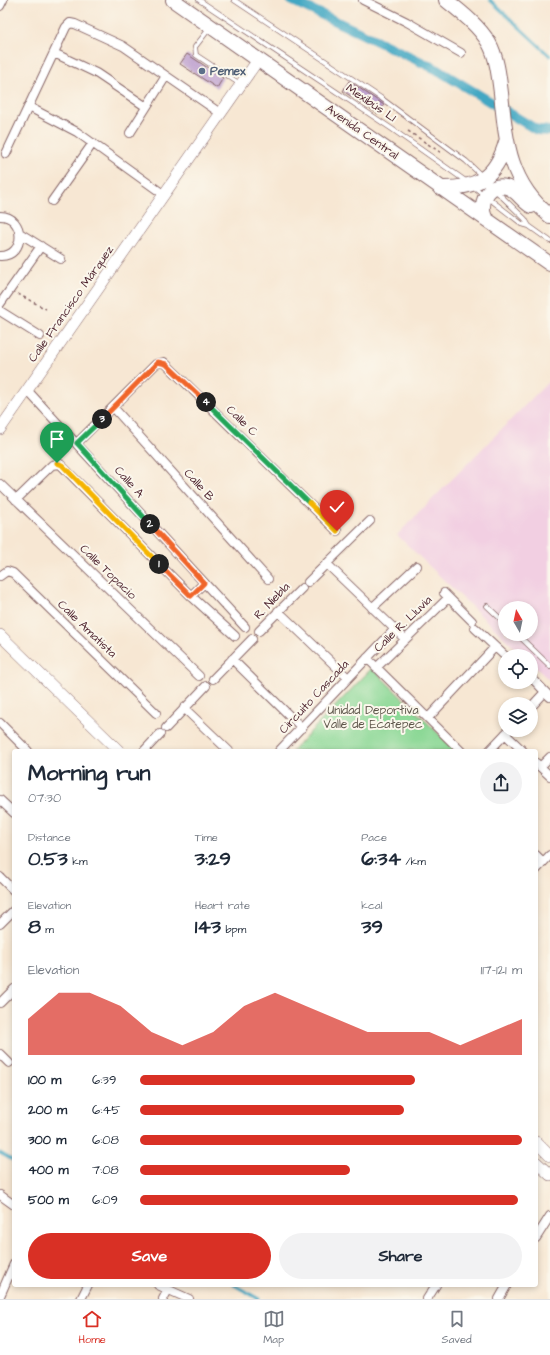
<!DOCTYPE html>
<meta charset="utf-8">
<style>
:root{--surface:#fff;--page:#f2f2f3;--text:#1f2937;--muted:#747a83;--line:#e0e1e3;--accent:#d93025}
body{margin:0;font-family:"Architects Daughter",sans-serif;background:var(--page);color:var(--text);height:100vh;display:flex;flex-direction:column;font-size:15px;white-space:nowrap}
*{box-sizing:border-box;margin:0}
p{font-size:13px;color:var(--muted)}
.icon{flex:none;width:22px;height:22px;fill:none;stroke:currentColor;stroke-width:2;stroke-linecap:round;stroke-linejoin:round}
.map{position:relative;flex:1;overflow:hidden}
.panel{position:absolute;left:12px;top:749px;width:526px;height:538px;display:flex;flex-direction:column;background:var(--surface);border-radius:4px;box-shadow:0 2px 6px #0003}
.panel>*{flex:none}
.needle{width:26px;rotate:351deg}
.fabs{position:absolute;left:498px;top:601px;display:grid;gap:8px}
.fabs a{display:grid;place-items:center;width:40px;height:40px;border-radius:50%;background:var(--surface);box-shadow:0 2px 6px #0003;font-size:20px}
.pin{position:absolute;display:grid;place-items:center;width:34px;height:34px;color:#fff;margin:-41px -17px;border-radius:50% 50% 50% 0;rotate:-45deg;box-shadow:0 0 4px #0007}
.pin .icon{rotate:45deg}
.km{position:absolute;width:20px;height:20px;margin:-10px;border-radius:50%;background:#222;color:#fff;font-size:11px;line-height:20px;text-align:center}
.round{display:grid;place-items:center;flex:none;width:42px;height:42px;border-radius:21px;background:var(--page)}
.summary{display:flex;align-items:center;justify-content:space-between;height:68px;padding:0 16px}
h1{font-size:22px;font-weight:800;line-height:30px}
.metrics{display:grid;grid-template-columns:repeat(3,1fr);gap:6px;height:68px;padding:4px 16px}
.metrics div{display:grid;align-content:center}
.metrics b{font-size:20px;font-weight:800}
.metrics small{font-size:11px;font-weight:400}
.metrics p{font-size:11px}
.chart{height:112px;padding:8px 16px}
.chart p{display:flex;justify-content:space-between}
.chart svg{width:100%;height:72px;margin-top:4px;fill:var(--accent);opacity:.7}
.button{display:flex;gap:8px;margin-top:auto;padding:8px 16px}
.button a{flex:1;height:46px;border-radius:24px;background:var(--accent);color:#fff;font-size:16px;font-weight:800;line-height:46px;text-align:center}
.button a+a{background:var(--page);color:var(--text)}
ul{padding:0 16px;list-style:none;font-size:13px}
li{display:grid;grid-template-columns:64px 48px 1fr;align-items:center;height:30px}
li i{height:10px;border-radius:5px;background:var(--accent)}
.tab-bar{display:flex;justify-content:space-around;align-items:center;height:56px;border-top:1px solid var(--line);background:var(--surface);font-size:11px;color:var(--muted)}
.tab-bar a{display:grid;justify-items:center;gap:2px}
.tab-bar .selected{color:var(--accent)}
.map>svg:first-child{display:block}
.built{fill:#f2cfe2;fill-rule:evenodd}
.green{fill:#8cd896;stroke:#6b7c60}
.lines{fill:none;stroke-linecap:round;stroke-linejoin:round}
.stream{stroke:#43a7c3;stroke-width:3}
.canal{stroke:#43a7c3;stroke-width:10}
.building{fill:#b898cc}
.lane-casing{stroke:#876566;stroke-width:5.5}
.street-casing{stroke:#876566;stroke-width:10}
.secondary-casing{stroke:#876566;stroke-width:12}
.highway-casing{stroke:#876566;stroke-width:16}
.path{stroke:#876566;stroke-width:1.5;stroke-dasharray:3 3;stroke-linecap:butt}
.lane{stroke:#fff;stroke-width:4}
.street{stroke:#fff;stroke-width:8}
.secondary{stroke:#fff;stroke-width:11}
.highway{stroke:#fff;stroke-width:14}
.split-1-casing{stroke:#fff;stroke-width:8}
.split-2-casing{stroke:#fff;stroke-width:8}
.split-3-casing{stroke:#fff;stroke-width:8}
.split-4-casing{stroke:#fff;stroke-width:8}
.split-5-casing{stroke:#fff;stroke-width:8}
.split-6-casing{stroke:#fff;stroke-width:8}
.split-1{stroke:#f5b400;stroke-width:5}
.split-2{stroke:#f0652b;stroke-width:5}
.split-3{stroke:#22a559;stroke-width:5}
.split-4{stroke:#f0652b;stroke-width:5}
.split-5{stroke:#22a559;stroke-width:5}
.split-6{stroke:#f5b400;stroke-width:5}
.service-dot{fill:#5c6f8a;stroke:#fbf7ec;stroke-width:1.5}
.labels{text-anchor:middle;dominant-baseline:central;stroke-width:4;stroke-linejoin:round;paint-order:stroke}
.service-label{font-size:12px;font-weight:bold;fill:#4e5e75;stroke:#fbf7ec;text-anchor:start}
.street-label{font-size:12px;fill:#4a1f2b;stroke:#fbf7ec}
.park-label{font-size:12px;fill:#5e564b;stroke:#fbf7ec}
</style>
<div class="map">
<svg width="550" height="1299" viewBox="0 0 550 1299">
<rect width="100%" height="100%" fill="#fbf7ec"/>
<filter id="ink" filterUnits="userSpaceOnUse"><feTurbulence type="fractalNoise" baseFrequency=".025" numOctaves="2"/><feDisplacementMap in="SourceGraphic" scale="8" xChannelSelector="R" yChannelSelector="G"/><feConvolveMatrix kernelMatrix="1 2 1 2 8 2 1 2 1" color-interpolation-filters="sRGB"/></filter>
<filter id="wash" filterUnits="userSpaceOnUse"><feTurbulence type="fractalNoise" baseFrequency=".012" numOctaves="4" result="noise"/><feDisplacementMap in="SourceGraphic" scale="16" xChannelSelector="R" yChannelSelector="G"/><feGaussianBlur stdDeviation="0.9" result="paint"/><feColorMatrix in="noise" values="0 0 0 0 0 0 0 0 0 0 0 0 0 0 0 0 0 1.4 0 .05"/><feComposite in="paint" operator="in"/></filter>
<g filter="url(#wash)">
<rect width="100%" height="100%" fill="#f7e7d3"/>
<path class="built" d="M550,380V681L531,663V656H523L397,535ZM505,608H531V634H505Z"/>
<path class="green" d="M372,668L456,751H292Z"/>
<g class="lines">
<path class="stream" d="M490,0L550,56
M0,1153L14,1161
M234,1285L259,1299"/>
<path class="canal" d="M291,0L436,69L537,130L550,131"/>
</g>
<g id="blocks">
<path class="building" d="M187,54L223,78L217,88L180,64Z
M349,81L384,105L378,114L343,91Z"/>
</g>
</g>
<g filter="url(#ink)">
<use href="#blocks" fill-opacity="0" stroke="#876566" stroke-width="1"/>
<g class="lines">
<g class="lane-casing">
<path id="lane" d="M199,0L392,129L467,182
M234,0L381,98L466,161L482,176
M209,29L195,47L196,55L240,84
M474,187L522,224L529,226L550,241
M496,191L525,219L529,226
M487,606L505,623
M517,634L550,666"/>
</g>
<g class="street-casing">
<path id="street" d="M363,0L407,22L461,53
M0,6L3,0
M54,53L96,73L145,106
M29,107L77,132L163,194
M130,133L166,76
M6,154L66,27L70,23L75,24L123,46L220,113
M52,201L93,143
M0,216C26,216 26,257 0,256
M21,234L61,259
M0,304L41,246
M0,311L40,336
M27,390L245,627
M113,407L268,579
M77,443L156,364L164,362L337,531
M0,484L199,676
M16,500L52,465L60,464L191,596L235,636
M327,564L405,639
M0,576L7,571L13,573L156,713
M308,582L370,521
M444,593L472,621
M191,596L204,583
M372,608L417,566
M278,611L348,678
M475,628L505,656
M259,631L302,588
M367,658L461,751
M232,659L302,728
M376,668L448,598
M531,677L550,697
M213,679L252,639
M531,707L545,692
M184,708L229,751
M428,718L495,647
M0,723L28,751
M166,728L206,686
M505,734L523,751
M144,751L160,734
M279,751L394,630
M489,751L509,730
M536,763L550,776
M540,767L550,757
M0,800L14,813
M536,855L543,862
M536,870L550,855
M0,877L14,891
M0,924L14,910
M0,1003L14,989
M0,1054L9,1063
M0,1195L14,1205
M536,1238L550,1216
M158,1285L189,1299
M0,1296L14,1264
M81,1299L88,1285
M163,1299L168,1290
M427,1299L436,1285
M499,1299L507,1285"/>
</g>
<g class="secondary-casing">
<path id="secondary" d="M0,429L258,60
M0,635L119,751
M536,1142L550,1156
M536,1162L550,1175"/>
</g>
<g class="highway-casing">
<path id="highway" d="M173,0L550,264
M446,0C461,12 479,26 489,43C497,57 499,77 501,93C506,142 509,183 550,216
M440,188C477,189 496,177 506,142
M485,218C479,204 487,182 506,187C516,189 522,201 531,206"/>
</g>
<path class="path" d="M408,131L443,154
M18,294L46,309"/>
<use href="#lane" class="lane"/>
<use href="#street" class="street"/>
<use href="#secondary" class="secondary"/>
<use href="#highway" class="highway"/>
</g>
</g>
<g class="lines" filter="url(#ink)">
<g class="split-1-casing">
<path id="split-1" d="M57,463L62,465L159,564"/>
</g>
<g class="split-2-casing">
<path id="split-2" d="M150,524L204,583L191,596L159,564"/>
</g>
<g class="split-3-casing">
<path id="split-3" d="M102,419L77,443L150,524"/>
</g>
<g class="split-4-casing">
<path id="split-4" d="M102,419L158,362L166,364L206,402"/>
</g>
<g class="split-5-casing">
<path id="split-5" d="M206,402L309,503"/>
</g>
<g class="split-6-casing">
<path id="split-6" d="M309,503L337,531"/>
</g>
<use href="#split-1" class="split-1"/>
<use href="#split-2" class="split-2"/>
<use href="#split-3" class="split-3"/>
<use href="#split-4" class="split-4"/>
<use href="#split-5" class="split-5"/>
<use href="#split-6" class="split-6"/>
</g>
<circle class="service-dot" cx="202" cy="71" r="4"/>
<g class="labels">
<g class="service-label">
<text x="210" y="71">Pemex</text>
</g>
<g class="street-label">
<text transform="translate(371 103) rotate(34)">Mexibús L1</text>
<text transform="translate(362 132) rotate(35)">Avenida Central</text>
<text transform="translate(71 304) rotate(-55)">Calle Francisco Márquez</text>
<text transform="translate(242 421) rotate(44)">Calle C</text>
<text transform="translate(129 482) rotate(48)">Calle A</text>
<text transform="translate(199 485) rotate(48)">Calle B</text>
<text transform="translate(108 572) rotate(44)">Calle Topacio</text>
<text transform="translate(272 601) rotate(-46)">R. Niebla</text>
<text transform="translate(403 624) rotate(-44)">Calle R. Lluvia</text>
<text transform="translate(87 629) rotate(44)">Calle Amatista</text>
<text transform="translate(314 697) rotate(-47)">Circuito Cascada</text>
</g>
<g class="park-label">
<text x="373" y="710">Unidad Deportiva<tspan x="373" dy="14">Valle de Ecatepec</tspan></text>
</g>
</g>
</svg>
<div class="fabs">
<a><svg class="needle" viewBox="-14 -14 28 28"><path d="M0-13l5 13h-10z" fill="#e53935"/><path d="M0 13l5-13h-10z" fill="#747a83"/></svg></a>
<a><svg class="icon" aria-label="locate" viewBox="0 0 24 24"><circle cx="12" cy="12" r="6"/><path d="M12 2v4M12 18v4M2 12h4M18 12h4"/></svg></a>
<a><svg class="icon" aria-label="layers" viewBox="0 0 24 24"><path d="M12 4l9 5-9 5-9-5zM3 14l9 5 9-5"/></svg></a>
</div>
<div class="pin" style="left:57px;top:463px;background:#1e9e55"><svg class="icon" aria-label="arrive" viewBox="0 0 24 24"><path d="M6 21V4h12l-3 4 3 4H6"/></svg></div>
<div class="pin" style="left:337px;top:531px;background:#d93025"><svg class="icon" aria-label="check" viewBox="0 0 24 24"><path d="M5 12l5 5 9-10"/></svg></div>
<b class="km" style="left:159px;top:564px">1</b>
<b class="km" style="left:150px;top:524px">2</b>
<b class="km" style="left:102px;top:419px">3</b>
<b class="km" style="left:206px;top:402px">4</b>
<section class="panel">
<div class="summary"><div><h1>Morning run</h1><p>07:30</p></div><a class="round"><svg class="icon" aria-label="share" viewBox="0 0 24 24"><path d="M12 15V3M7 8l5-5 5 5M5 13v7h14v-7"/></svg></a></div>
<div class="metrics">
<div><p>Distance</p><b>0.53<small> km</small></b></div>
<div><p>Time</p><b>3:29</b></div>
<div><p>Pace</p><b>6:34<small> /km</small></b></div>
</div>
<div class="metrics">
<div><p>Elevation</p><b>8<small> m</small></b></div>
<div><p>Heart rate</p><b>143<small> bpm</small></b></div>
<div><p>kcal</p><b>39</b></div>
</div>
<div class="chart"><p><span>Elevation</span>117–121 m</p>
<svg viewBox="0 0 160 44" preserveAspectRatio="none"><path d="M0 44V22L10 6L20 6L30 14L40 30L50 38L60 30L70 14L80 6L90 14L100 22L110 30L120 30L130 30L140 38L150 30L160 22V44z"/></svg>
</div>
<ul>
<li><b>100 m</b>6:39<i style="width:72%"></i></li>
<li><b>200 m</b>6:45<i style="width:69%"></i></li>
<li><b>300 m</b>6:08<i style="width:100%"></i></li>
<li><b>400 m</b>7:08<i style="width:55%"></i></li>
<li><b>500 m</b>6:09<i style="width:99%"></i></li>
</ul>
<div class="button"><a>Save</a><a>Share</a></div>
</section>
</div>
<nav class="tab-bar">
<a class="selected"><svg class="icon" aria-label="home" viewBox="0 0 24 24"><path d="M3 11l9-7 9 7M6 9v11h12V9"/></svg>Home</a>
<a><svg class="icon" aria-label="map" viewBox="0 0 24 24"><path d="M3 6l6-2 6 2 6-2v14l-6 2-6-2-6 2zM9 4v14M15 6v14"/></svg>Map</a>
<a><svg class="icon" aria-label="saved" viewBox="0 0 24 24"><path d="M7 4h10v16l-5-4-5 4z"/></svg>Saved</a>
</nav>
